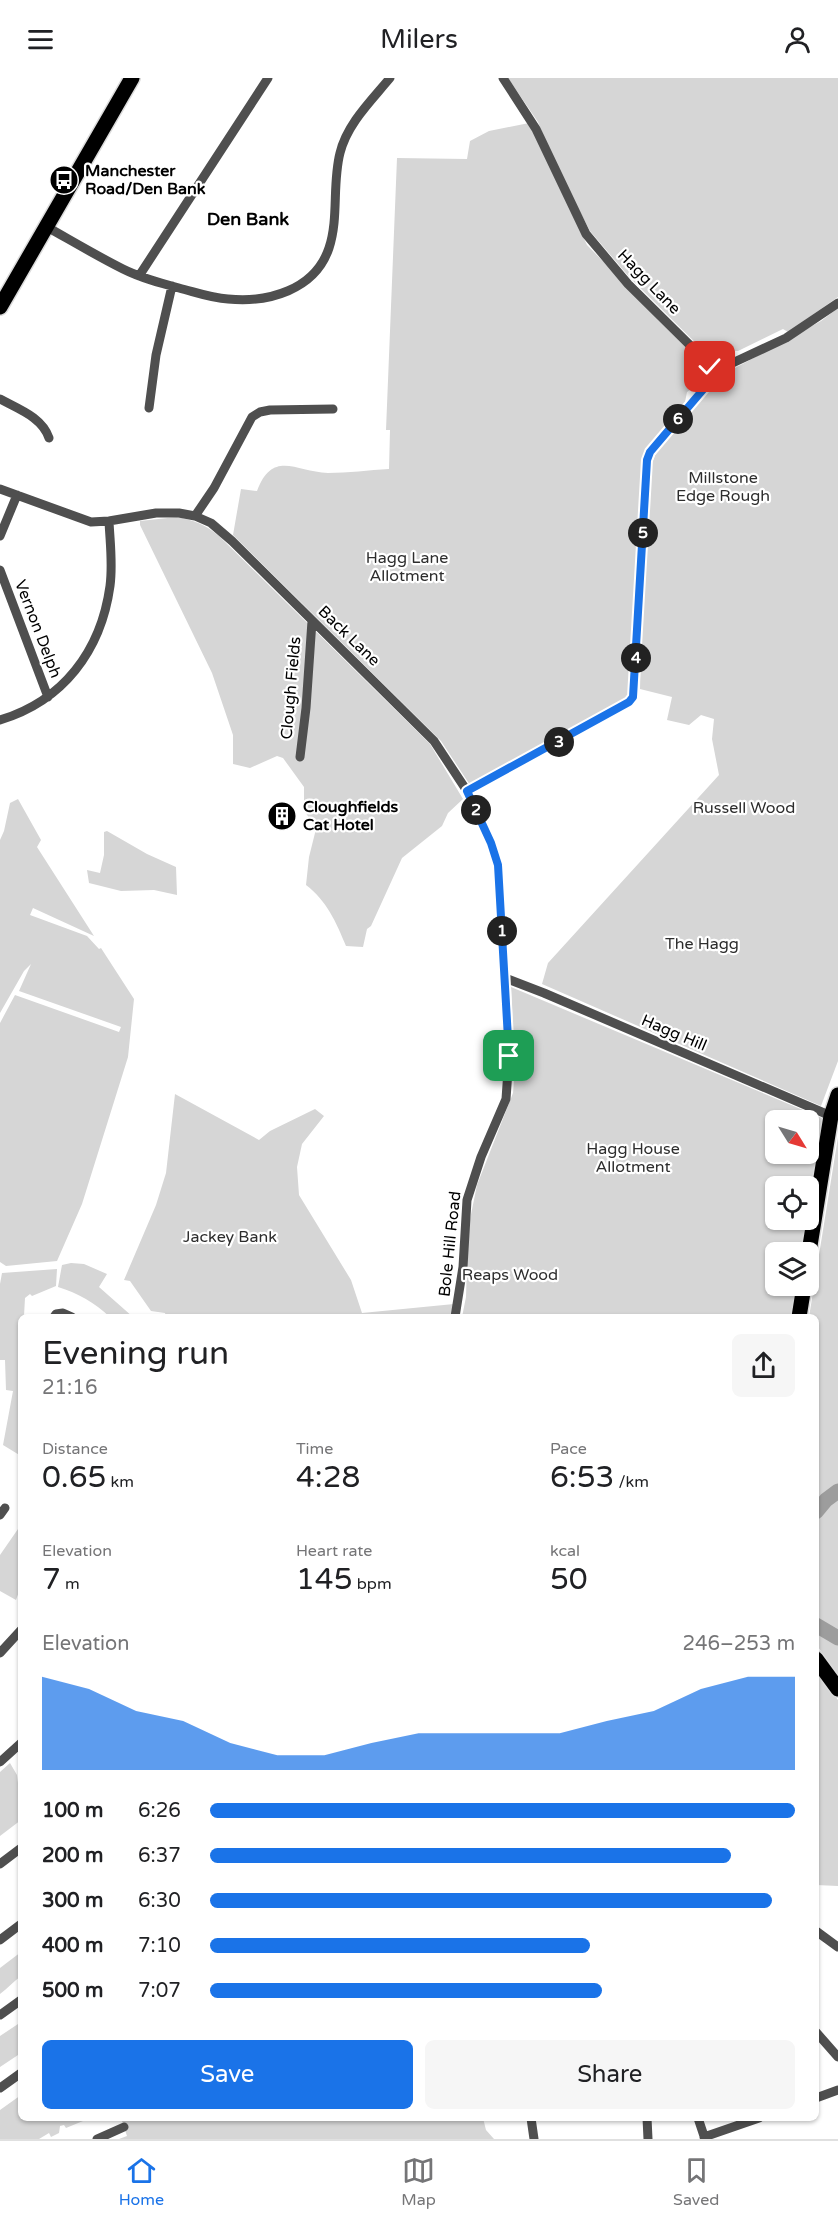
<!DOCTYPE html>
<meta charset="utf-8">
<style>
:root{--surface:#fff;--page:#f6f6f6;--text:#202124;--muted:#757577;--line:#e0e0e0;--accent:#1a73e8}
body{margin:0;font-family:"Varela Round",sans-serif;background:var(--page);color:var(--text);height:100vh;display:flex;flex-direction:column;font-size:22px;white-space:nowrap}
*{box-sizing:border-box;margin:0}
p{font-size:20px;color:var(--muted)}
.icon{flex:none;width:33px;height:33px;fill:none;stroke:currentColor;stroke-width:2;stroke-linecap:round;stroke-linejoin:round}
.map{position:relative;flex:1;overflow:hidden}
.side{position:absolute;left:18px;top:1236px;width:801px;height:807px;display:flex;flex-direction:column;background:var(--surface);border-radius:9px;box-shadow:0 2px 4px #0004}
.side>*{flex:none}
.needle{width:39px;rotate:127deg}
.fabs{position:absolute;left:765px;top:1032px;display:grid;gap:12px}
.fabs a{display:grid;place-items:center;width:54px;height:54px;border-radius:9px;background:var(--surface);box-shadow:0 2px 4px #0004;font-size:30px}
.pin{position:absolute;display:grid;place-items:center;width:51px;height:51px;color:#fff;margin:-26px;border-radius:12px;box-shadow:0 3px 9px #0006}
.km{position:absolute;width:30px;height:30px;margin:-15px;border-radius:50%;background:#222;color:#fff;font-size:16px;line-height:30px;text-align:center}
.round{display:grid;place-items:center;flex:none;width:63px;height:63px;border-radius:9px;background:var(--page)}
.headline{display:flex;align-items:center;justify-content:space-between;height:102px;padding:0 24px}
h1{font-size:33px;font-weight:600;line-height:45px}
.metrics{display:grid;grid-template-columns:repeat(3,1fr);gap:9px;height:102px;padding:6px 24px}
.metrics div{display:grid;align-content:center}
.metrics b{font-size:30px;font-weight:600}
.metrics small{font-size:16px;font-weight:400}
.metrics p{font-size:16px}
.chart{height:168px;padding:12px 24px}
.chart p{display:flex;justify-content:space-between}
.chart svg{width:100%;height:108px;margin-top:6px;fill:var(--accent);opacity:.7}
.cta{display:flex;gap:12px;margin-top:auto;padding:12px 24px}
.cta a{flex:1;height:69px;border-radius:9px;background:var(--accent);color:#fff;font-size:24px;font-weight:600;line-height:69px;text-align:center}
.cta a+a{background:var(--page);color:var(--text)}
ul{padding:0 24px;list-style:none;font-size:20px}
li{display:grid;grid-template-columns:96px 72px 1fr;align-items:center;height:45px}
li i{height:15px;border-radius:8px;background:var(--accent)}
header{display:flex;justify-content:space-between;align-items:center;height:78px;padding:0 24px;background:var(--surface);font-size:27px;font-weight:600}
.menu{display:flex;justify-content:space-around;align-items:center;height:84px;border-top:2px solid var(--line);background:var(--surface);font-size:16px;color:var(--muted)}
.menu a{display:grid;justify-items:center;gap:3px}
.menu .current{color:var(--accent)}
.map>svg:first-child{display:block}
.green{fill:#d6d6d6;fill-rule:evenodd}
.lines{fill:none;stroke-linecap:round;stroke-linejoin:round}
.river{stroke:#9d9d9d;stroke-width:15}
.primary-casing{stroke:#dbdbdb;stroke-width:18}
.street{stroke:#4f4f4f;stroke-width:9}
.primary{stroke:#000;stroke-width:15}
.route-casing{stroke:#fff;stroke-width:12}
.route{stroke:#1a73e8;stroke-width:8}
.labels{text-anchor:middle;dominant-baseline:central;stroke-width:4.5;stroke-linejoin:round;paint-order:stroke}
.poi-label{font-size:16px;font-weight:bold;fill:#000;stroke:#fff;text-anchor:start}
.street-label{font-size:16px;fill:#000;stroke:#fff}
.park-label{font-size:16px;fill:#2d2d2d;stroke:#fff}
.neighbourhood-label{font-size:18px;font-weight:bold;fill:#000;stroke:#fff}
</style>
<header><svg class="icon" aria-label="menu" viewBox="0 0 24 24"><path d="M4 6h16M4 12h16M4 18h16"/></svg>Milers<svg class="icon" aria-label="person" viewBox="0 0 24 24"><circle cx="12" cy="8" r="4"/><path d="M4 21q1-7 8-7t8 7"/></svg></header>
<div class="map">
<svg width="838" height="2061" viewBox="0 0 838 2061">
<rect width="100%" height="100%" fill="#fff"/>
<path class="green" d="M508,0H838V219L788,254L783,251L738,273L721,272L716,285L630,200L590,153L555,86L538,44Z
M529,45L587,167L704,286L707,300L687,314L685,324L645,372L634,530L631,615L627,620L470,707L441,663L233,457L241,411L257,413C273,371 296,394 328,395C348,395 369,392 389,391L390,352H386L397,80L467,81L470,63L489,53Z
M838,230V983L821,1028L542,906L548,885L719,697L712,661L714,641L701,637L689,647L667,642L672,619L640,611L642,532L649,423L652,385L656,375L709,311L724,296L821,243Z
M177,439C194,442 206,447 219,458L430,666L463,721L448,735L442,748L402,780L371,848L367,851L363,869L346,868C336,844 327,823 306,807L309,779L316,751L304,732V709L283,680L277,678L250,690L233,686V657L212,595L140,447V443Z
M18,721L41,762L37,769L94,858L33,830L30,837L87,858L99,871L101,870L134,921L128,979L82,1126L57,1183L6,1188L0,1184V945L15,917L119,954L121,949L19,913L31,886L24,893L0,935V762L4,753L10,725Z
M107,753L147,776L176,789L177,817L154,812L121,813L89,805L87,792L100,795L104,777V754Z
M511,909L822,1040L809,1121L808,1108H776V1142H806L801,1174H776V1208H796L792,1239H462L466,1219L468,1151L477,1107L513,1015L515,991ZM776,1042H808V1076H776Z
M175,1016L259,1062L270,1053L315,1031L324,1038L302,1066L297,1089L299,1117L351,1202L362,1235L454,1226L451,1239H166L165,1235L151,1233L130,1203L124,1202L156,1127L166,1095Z
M838,1059V1408L831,1410L826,1417L835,1422L838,1420V1598L816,1566V1239H809Z
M71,1185L84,1186L107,1196L99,1209L133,1239H110C95,1225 78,1215 58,1209L62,1187Z
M57,1191L56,1208L32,1218L30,1216L25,1220L24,1238L27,1239H21V1378L3,1367L13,1313L6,1312L5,1282H0V1206L2,1195Z
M18,1451L21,1453V1508L16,1522L0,1513V1477Z
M816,1592L838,1622V1808L816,1807Z
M10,1685L17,1697L18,1705L21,1704V1742L0,1758V1694Z
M21,1874V1898C13,1904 8,1910 0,1916V1890Z
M21,1944V1975L0,1989V1958Z
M21,2017V2040H82L83,2043L66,2050L64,2047L60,2048L59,2055L51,2059L49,2055L39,2061H0V2032Z
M121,2040H483L486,2052L494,2061H119L127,2058Z"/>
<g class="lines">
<path class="river" d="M816,1434L826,1422L838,1413
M816,1547L838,1560"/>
<g class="primary-casing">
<path id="primary" d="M0,229L132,0
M808,1180L831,1038L838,1017
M799,1239L804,1208
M816,1581L838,1611"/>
</g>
<path class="street" d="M503,0L536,51L586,156L628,206L708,285L711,295
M47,149C72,163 97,178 123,191C141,200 160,205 179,210C195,214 211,220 228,221C268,225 315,212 329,170C339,140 332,106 340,75C347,46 371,23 390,0
M139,198L268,0
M711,295L786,260L838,225
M0,321C18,331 42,339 49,360
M149,330L156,277L172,208
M0,411L91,444L109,443L156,435H179L195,438L211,445L232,463L434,663L467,713L491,765L498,787L509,978L506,1021L481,1079L467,1122L463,1189L455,1239
M195,438L214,410L252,339L260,334L270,332L333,331
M0,458L17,417
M0,492L48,619
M0,642C63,623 101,573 110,508C113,486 110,465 109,443
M300,679L306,630L312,543
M467,713L629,624L633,619L647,382L650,374L707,307L711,295
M505,900L544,915L831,1038
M54,1239L56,1236L63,1235L72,1239
M0,1437L5,1430
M0,1575L21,1552
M0,1684L21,1665
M0,1786L21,1770
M816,1853L838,1869
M0,1862L21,1846
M0,1937L21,1922
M816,1954L838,1979
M0,2010L21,1995
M816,2020L838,2012
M531,2040L534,2061
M647,2040L648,2061
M698,2040L705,2061
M704,2059L759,2040
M97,2061L124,2049"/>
<use href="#primary" class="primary"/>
</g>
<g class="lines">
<g class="route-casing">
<path id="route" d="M509,978L498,787L491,765L467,713L629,624L633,619L647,382L650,374L707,307L711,295L710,289"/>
</g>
<use href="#route" class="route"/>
</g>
<defs>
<g id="bus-disc" transform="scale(1.5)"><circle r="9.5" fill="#000" stroke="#fff"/><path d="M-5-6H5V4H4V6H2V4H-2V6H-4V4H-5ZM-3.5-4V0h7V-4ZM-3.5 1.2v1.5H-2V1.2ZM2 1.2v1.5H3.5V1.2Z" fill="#fff"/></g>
<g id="building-disc" transform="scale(1.5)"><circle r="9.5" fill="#000" stroke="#fff"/><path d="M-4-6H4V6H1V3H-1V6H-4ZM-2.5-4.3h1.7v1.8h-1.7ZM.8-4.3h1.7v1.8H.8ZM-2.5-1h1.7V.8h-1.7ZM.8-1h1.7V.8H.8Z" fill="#fff"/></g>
</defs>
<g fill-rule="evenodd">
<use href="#bus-disc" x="64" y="102"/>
<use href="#building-disc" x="282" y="738"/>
</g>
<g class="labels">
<g class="poi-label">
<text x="85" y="93">Manchester<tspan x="85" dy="18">Road/Den Bank</tspan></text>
<text x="303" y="729">Cloughfields<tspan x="303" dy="18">Cat Hotel</tspan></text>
</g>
<g class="street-label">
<text transform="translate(649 204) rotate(46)">Hagg Lane</text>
<text transform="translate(38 551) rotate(69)">Vernon Delph</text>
<text transform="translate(349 558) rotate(44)">Back Lane</text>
<text transform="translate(291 610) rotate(-85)">Clough Fields</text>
<text transform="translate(674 955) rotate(23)">Hagg Hill</text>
<text transform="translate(450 1166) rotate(-84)">Bole Hill Road</text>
</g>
<g class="park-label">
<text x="723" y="400">Millstone<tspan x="723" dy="18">Edge Rough</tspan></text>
<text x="407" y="480">Hagg Lane<tspan x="407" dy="18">Allotment</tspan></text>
<text x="744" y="730">Russell Wood</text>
<text x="702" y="866">The Hagg</text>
<text x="633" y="1071">Hagg House<tspan x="633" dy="18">Allotment</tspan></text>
<text x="230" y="1159">Jackey Bank</text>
<text x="510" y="1197">Reaps Wood</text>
</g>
<g class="neighbourhood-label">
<text x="248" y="141">Den Bank</text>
</g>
</g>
</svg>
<div class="fabs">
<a><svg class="needle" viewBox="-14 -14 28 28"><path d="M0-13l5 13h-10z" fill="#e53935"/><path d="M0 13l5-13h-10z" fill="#757577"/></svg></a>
<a><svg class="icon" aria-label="locate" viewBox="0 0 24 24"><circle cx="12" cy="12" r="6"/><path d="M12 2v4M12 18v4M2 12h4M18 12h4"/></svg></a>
<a><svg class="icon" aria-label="layers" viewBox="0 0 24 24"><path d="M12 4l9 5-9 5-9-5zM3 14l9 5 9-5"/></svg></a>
</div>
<div class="pin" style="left:509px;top:978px;background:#1e9e55"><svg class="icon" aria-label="arrive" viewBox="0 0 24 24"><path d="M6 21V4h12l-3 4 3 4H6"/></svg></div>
<div class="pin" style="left:710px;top:289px;background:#d93025"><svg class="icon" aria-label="check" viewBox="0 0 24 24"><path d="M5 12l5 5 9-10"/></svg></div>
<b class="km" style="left:502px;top:853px">1</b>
<b class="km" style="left:476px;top:732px">2</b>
<b class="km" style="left:559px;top:664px">3</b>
<b class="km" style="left:636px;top:580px">4</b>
<b class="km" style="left:643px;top:455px">5</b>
<b class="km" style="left:678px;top:341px">6</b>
<section class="side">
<div class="headline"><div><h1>Evening run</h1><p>21:16</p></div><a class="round"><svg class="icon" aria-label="share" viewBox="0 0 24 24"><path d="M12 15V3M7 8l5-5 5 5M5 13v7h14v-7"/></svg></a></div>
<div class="metrics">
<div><p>Distance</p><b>0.65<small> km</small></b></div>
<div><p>Time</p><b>4:28</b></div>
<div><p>Pace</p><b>6:53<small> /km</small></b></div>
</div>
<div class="metrics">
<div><p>Elevation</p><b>7<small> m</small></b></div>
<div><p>Heart rate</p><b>145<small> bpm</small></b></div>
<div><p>kcal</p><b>50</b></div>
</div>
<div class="chart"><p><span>Elevation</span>246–253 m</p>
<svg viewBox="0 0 160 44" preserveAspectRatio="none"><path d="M0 44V6L10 11L20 20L30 24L40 33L50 38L60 38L70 33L80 29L90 29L100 29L110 29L120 24L130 20L140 11L150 6L160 6V44z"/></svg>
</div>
<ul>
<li><b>100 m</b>6:26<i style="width:100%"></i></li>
<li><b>200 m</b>6:37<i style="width:89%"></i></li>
<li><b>300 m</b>6:30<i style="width:96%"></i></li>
<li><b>400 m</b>7:10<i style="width:65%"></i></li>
<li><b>500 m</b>7:07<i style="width:67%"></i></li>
</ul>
<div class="cta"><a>Save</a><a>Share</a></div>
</section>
</div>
<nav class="menu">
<a class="current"><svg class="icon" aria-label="home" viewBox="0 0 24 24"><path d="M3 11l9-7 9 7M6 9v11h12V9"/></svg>Home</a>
<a><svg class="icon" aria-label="map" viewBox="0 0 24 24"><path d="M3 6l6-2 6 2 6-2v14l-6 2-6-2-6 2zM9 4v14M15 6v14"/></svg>Map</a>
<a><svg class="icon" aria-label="saved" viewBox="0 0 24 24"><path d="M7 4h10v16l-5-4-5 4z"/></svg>Saved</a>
</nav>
